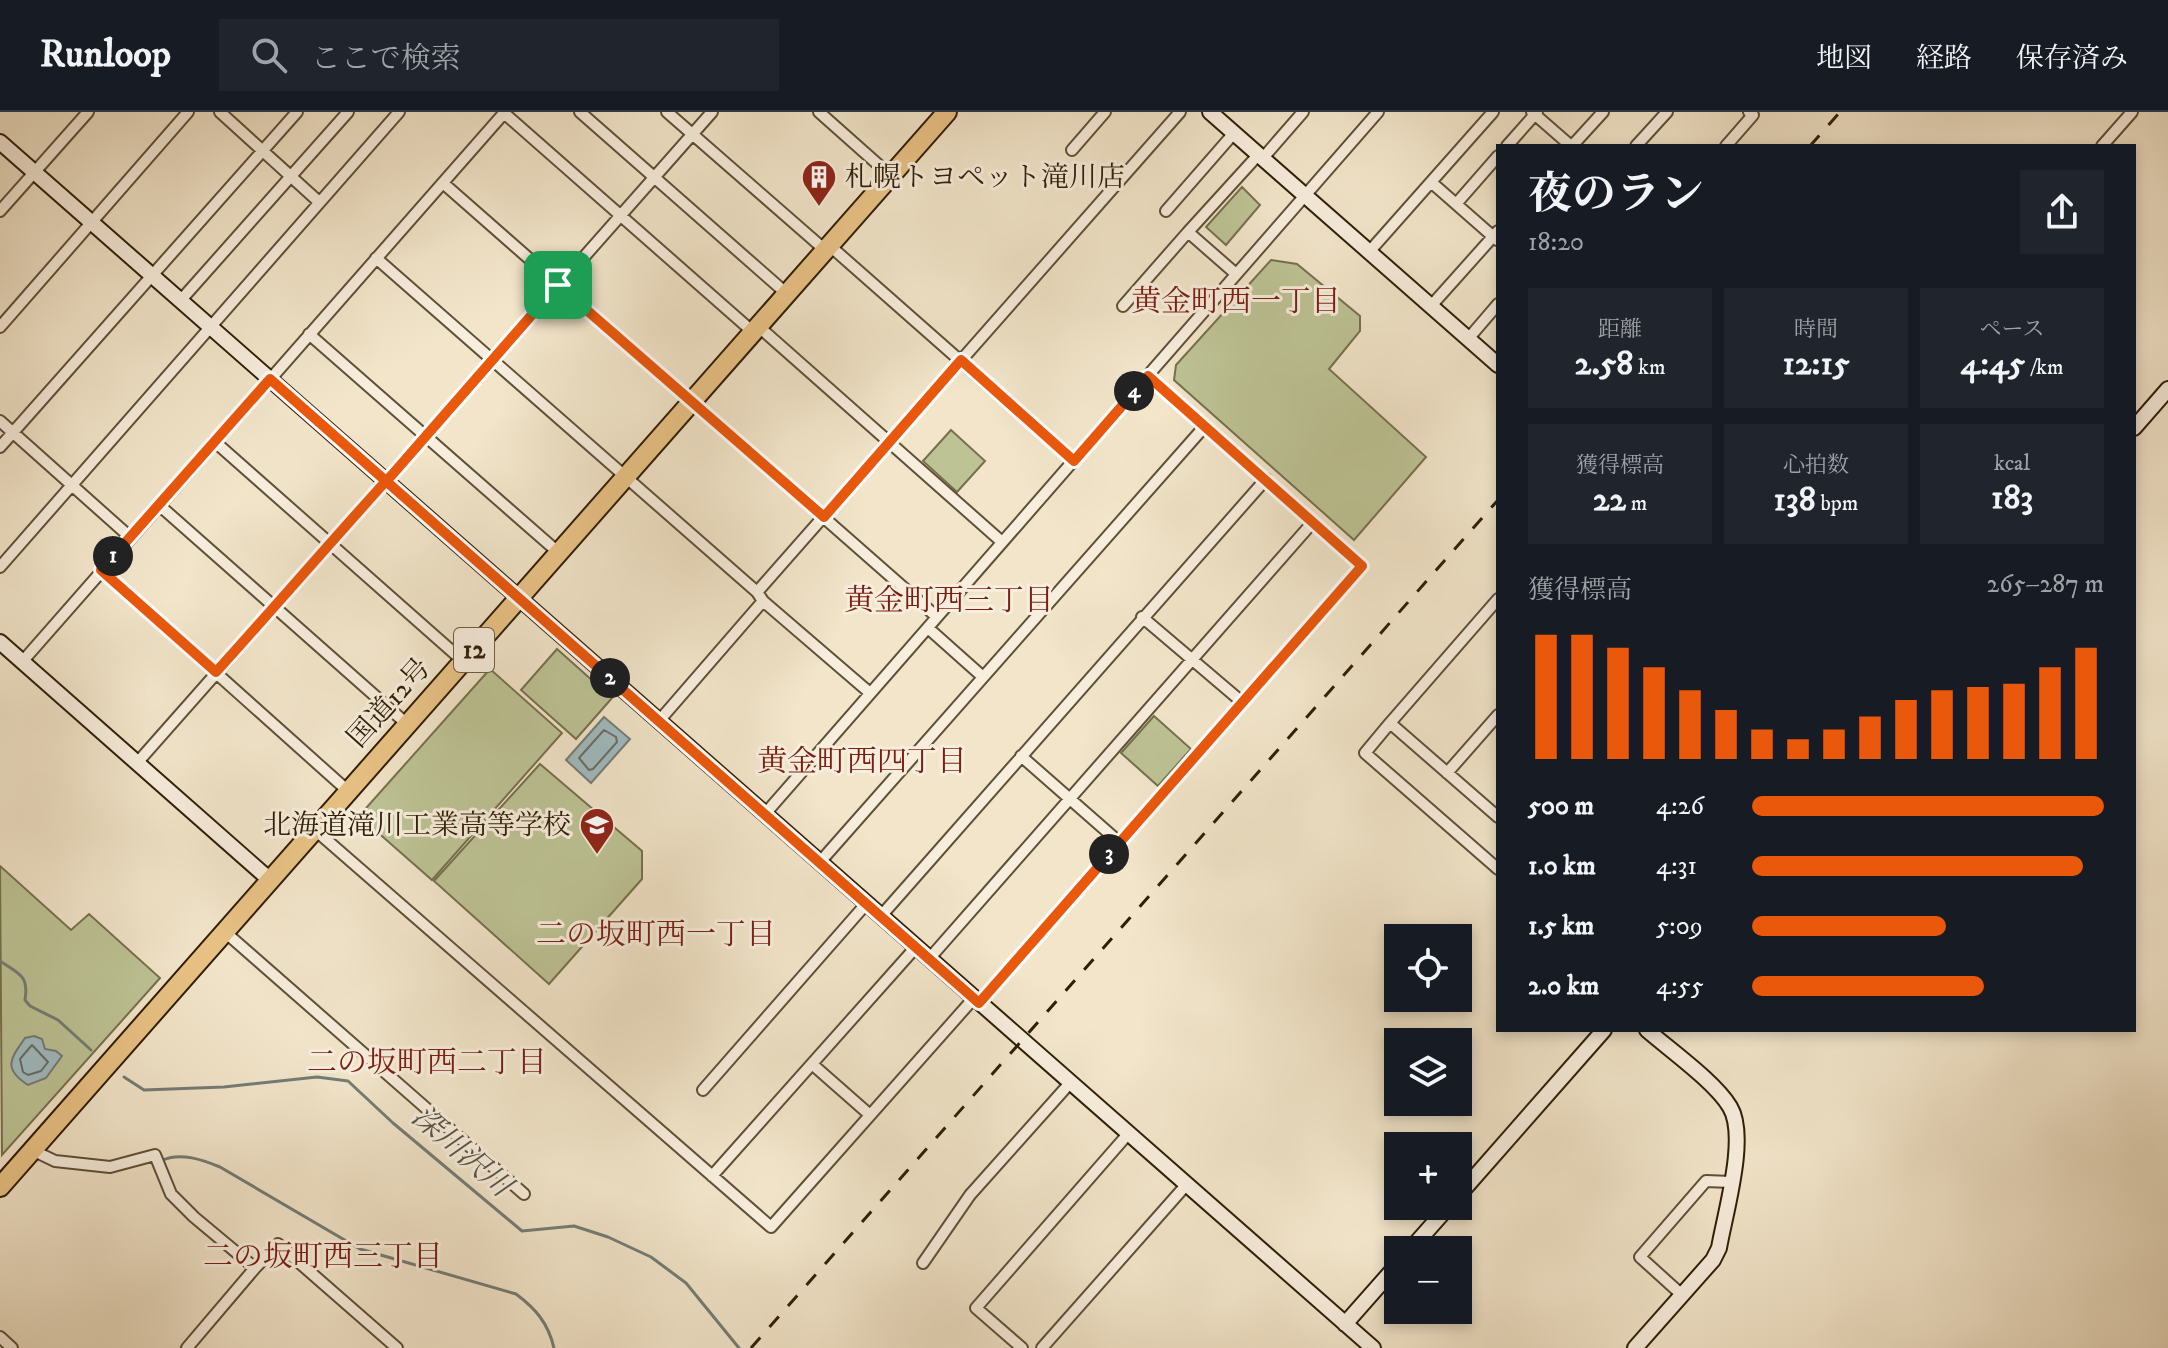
<!DOCTYPE html>
<html lang="ja">
<meta charset="utf-8">
<style>
:root{--surface:#171b24;--page:#20242c;--text:#f1f3f6;--muted:#9ea1a6;--line:#363941;--accent:#ea580c}
body{margin:0;font-family:"IM FELL DW Pica","Noto Serif JP",serif;background:var(--page);color:var(--text);height:100vh;display:flex;flex-direction:column;font-size:30px;white-space:nowrap}
*{box-sizing:border-box;margin:0}
p{font-size:26px;color:var(--muted)}
.icon{flex:none;width:44px;height:44px;fill:none;stroke:currentColor;stroke-width:2;stroke-linecap:round;stroke-linejoin:round}
.map{position:relative;flex:1;overflow:hidden}
.drawer{position:absolute;left:1496px;top:32px;width:640px;height:888px;display:flex;flex-direction:column;background:var(--surface);border-radius:0px;box-shadow:0 4px 12px #0003}
.drawer>*{flex:none}
.fabs{position:absolute;left:1384px;top:812px;display:grid;gap:16px}
.fabs a{display:grid;place-items:center;width:88px;height:88px;border-radius:0px;background:var(--surface);box-shadow:0 4px 12px #0003;font-size:40px}
.pin{position:absolute;display:grid;place-items:center;width:68px;height:68px;color:#fff;margin:-34px;border-radius:16px;box-shadow:0 4px 12px #0006}
.km{position:absolute;width:40px;height:40px;margin:-20px;border-radius:50%;background:#222;color:#fff;font-size:22px;line-height:40px;text-align:center}
.round{display:grid;place-items:center;flex:none;width:84px;height:84px;border-radius:0px;background:var(--page)}
.overview{display:flex;align-items:center;justify-content:space-between;height:136px;padding:0 32px}
h1{font-size:44px;font-weight:700;line-height:60px}
.stats{display:grid;grid-template-columns:repeat(3,1fr);gap:12px;height:136px;padding:8px 32px}
.stats div{display:grid;align-content:center;border-radius:0px;background:var(--page);text-align:center}
.stats b{font-size:34px;font-weight:700}
.stats small{font-size:22px;font-weight:400}
.stats p{font-size:22px}
.chart{height:224px;padding:16px 32px}
.chart p{display:flex;justify-content:space-between}
.chart svg{width:100%;height:144px;margin-top:8px;stroke:var(--accent);stroke-width:6}
ul{padding:0 32px;list-style:none;font-size:26px}
li{display:grid;grid-template-columns:128px 96px 1fr;align-items:center;height:60px}
li i{height:20px;border-radius:10px;background:var(--accent)}
header{display:flex;align-items:center;gap:48px;box-sizing:border-box;height:112px;padding:0 40px;background:var(--surface);border-bottom:2px solid var(--line)}
header strong{font-size:38px}
nav{display:flex;gap:44px;margin-inline-start:auto;font-size:28px}
.search{width:560px;height:72px;background:var(--page);display:flex;align-items:center;gap:20px;box-sizing:border-box;padding:0 28px;border-radius:0px;color:var(--muted);font-size:30px}
.map>svg:first-child{display:block}
.green{fill:#bdc395;stroke:#76704e;stroke-width:2}
.water{fill:#a0bcc2;stroke:#737d77;stroke-width:2}
.lines{fill:none;stroke-linecap:round;stroke-linejoin:round}
.shore{stroke:#686d64;stroke-width:2}
.stream{stroke:#737d77;stroke-width:3}
.street-casing{stroke:#605037;stroke-width:14}
.secondary-casing{stroke:#2f1e06;stroke-width:18}
.highway-casing{stroke:#2f1e06;stroke-width:22}
.street{stroke:#f7eedd;stroke-width:10}
.secondary{stroke:#f7eedd;stroke-width:14}
.highway{stroke:#e9c285;stroke-width:18}
.rail{stroke:#2f1e06;stroke-width:3;stroke-dasharray:14 14;stroke-linecap:butt}
.route-casing{stroke:#fff;stroke-width:16}
.route{stroke:#ea580c;stroke-width:10}
.labels{text-anchor:middle;dominant-baseline:central;stroke-width:6;stroke-linejoin:round;paint-order:stroke}
.shield{fill:#f7eedd;stroke:#6b5c46;stroke-width:2}
.shield-label{font-size:26px;font-weight:bold;fill:#2f1e06}
.poi-label{font-size:28px;fill:#2f1e06;stroke:#f7eedd;text-anchor:start}
.street-label{font-size:28px;fill:#2f1e06;stroke:#f7eedd}
.neighbourhood-label{font-size:30px;fill:#7a1f14;stroke:#f7eedd}
.water-label{font-size:30px;font-style:italic;fill:#575548;stroke:#f7eedd}
</style>
<header>
<strong>Runloop</strong>
<div class="search"><svg class="icon" aria-label="search" viewBox="0 0 24 24"><circle cx="10" cy="10" r="6"/><path d="M15 15l6 6"/></svg>ここで検索</div>
<nav><a>地図</a><a>経路</a><a>保存済み</a></nav>
</header>
<div class="map">
<svg width="2168" height="1236" viewBox="0 0 2168 1236">
<rect width="100%" height="100%" fill="#f2e5ca"/>
<filter id="stains"><feTurbulence type="fractalNoise" baseFrequency=".0025" numOctaves="4"/><feColorMatrix values="0 0 0 0 .2 0 0 0 0 .09 0 0 0 0 .02 0 0 0 .5 -.17"/></filter>
<radialGradient id="worn" r=".72"><stop offset=".6" stop-color="#630" stop-opacity="0"/><stop offset="1" stop-color="#630" stop-opacity=".3"/></radialGradient>
<path class="green" d="M1242,75L1260,93L1226,133L1206,115Z
M1271,148L1297,152L1360,204V219L1329,257L1426,345L1354,428L1174,268L1176,253Z
M951,318L985,349L957,380L923,349Z
M557,537L612,586L576,627L521,578Z
M490,557L562,621L432,768L359,704Z
M1154,604L1191,637L1158,674L1121,641Z
M540,652L642,739V767L549,872L434,769Z
M0,754L71,818L89,802L160,866L2,1043Z"/>
<path class="water" d="M604,605L630,627L591,671L566,648Z
M34,924L42,927L45,937L56,939L62,944L46,966L28,973C1,956 12,945 25,926Z"/>
<g class="lines">
<path class="shore" d="M604,618L616,625L617,630L593,657L589,658L579,646Z
M32,933L48,950L41,959L28,963L23,960L20,947Z"/>
<path class="stream" d="M0,849C19,862 29,863 25,888L30,894L58,908L91,938
M124,965L144,978L224,975L317,965L348,969L393,1011L522,1119L574,1114L608,1125L651,1145L686,1171L739,1236
M163,1048C181,1040 203,1048 220,1055L360,1137L516,1182C536,1197 548,1211 554,1236"/>
<g class="street-casing">
<path id="street" d="M220,0L319,90
M580,0L787,182
M667,0L825,138
M819,0L891,64
M1532,0L1571,34
M504,1L753,220
M1507,34L1537,0
M1572,34L1603,0
M1636,34L1667,0
M1726,34L1753,3L1749,0
M2102,34L2132,0
M1072,38L1105,0
M1263,46L1303,0
M1431,70L1497,128
M443,71L937,505
M1456,92L1498,44
M0,99L88,0
M1166,99L1234,21
M829,133L1074,349
M1369,140L1493,0
M376,146L757,480L763,489L870,581
M1236,162L1188,120L1259,42
M181,188L348,0
M1123,194L1188,120
M1431,194L1498,119
M758,214L1002,430
M0,215L188,0
M309,222L559,441
M1468,227L1498,192
M0,309L130,425
M214,329L463,549
M0,335L297,0
M159,393L408,613
M0,455L399,0
M101,458L348,679
M757,480L1180,0
M1498,487L1390,611L1498,705
M1142,505L1242,590
M928,516L983,565
M22,550L505,0
M659,609L763,489
M1390,611L1365,641L1498,757
M1021,644L1119,730
M137,651L712,0
M1447,661L1498,603
M765,702L1378,0
M314,717L771,1115L974,886
M820,750L1205,314
M881,804L1266,367
M225,820L524,1082
M929,847L1313,410
M979,891L1362,454L1148,264
M812,952L870,1003
M703,978L866,792
M32,1038L55,1049L110,1055L155,1043L171,1082L194,1105L255,1156L187,1236
M712,1064L916,835
M923,1151L970,1083L1070,971
M255,1156L278,1132L397,1236
M1682,1183L1640,1145L1706,1069L1731,1070
M0,1225L12,1236
M1022,1236L976,1196L1128,1022
M1042,1236L1187,1072"/>
</g>
<g class="secondary-casing">
<path id="secondary" d="M1210,0L1498,253
M0,30L1373,1236
M2134,316L2168,277
M0,530L270,768
M1458,1084L1604,918
M1410,1138L1449,1094
M1345,1212L1398,1152
M1635,1236L1713,1148L1719,1136C1725,1101 1748,1025 1730,995C1715,970 1670,938 1647,918"/>
</g>
<g class="highway-casing">
<path id="highway" d="M0,1075L947,0"/>
</g>
<use href="#street" class="street"/>
<use href="#secondary" class="secondary"/>
<use href="#highway" class="highway"/>
<path class="rail" d="M1810,34L1840,0
M751,1236L1498,388"/>
</g>
<g class="lines">
<g class="route-casing">
<path id="route" d="M558,173L391,364L386,369C329,432 273,497 216,560L101,458L270,267L979,891L1362,454L1148,264L1074,349L961,248L824,405L558,173"/>
</g>
<use href="#route" class="route"/>
</g>
<defs>
<g id="building-pin" transform="scale(1.8)"><path d="M0 17L-7.5 6A9.5 9.5 0 1 1 7.5 6Z" fill="#8f2418" stroke="#f7eedd"/><path d="M-4-6H4V6H1V3H-1V6H-4ZM-2.5-4.3h1.7v1.8h-1.7ZM.8-4.3h1.7v1.8H.8ZM-2.5-1h1.7V.8h-1.7ZM.8-1h1.7V.8H.8Z" fill="#fff"/></g>
<g id="school-pin" transform="scale(1.8)"><path d="M0 17L-7.5 6A9.5 9.5 0 1 1 7.5 6Z" fill="#8f2418" stroke="#f7eedd"/><path d="M0-5L7-2L0 1L-7-2ZM-4 1L0 2.5L4 1V4Q0 6-4 4Z" fill="#fff"/></g>
</defs>
<g fill-rule="evenodd">
<use href="#building-pin" x="819" y="65"/>
<use href="#school-pin" x="597" y="713"/>
</g>
<g class="labels">
<rect class="shield" x="454" y="516" width="40" height="44" rx="6"/>
<g class="shield-label">
<text x="474" y="538">12</text>
</g>
<g class="poi-label">
<text x="845" y="65">札幌トヨペット滝川店</text>
<text x="571" y="713" text-anchor="end">北海道滝川工業高等学校</text>
</g>
<g class="street-label">
<text transform="translate(389 591) rotate(-48)">国道12号</text>
</g>
<g class="neighbourhood-label">
<text x="1236" y="190">黄金町西一丁目</text>
<text x="949" y="489">黄金町西三丁目</text>
<text x="862" y="650">黄金町西四丁目</text>
<text x="656" y="823">二の坂町西一丁目</text>
<text x="427" y="951">二の坂町西二丁目</text>
<text x="323" y="1145">二の坂町西三丁目</text>
</g>
<g class="water-label">
<text transform="translate(461 1040) rotate(41)">深川沢川</text>
</g>
</g>
<rect width="100%" height="100%" filter="url(#stains)"/>
<rect width="100%" height="100%" fill="url(#worn)"/>
</svg>
<div class="fabs">
<a><svg class="icon" aria-label="locate" viewBox="0 0 24 24"><circle cx="12" cy="12" r="6"/><path d="M12 2v4M12 18v4M2 12h4M18 12h4"/></svg></a>
<a><svg class="icon" aria-label="layers" viewBox="0 0 24 24"><path d="M12 4l9 5-9 5-9-5zM3 14l9 5 9-5"/></svg></a>
<a>+</a>
<a>−</a>
</div>
<div class="pin" style="left:558px;top:173px;background:#1e9e55"><svg class="icon" aria-label="arrive" viewBox="0 0 24 24"><path d="M6 21V4h12l-3 4 3 4H6"/></svg></div>
<b class="km" style="left:113px;top:444px">1</b>
<b class="km" style="left:610px;top:566px">2</b>
<b class="km" style="left:1109px;top:742px">3</b>
<b class="km" style="left:1134px;top:279px">4</b>
<section class="drawer">
<div class="overview"><div><h1>夜のラン</h1><p>18:20</p></div><a class="round"><svg class="icon" aria-label="share" viewBox="0 0 24 24"><path d="M12 15V3M7 8l5-5 5 5M5 13v7h14v-7"/></svg></a></div>
<div class="stats">
<div><p>距離</p><b>2.58<small> km</small></b></div>
<div><p>時間</p><b>12:15</b></div>
<div><p>ペース</p><b>4:45<small> /km</small></b></div>
</div>
<div class="stats">
<div><p>獲得標高</p><b>22<small> m</small></b></div>
<div><p>心拍数</p><b>138<small> bpm</small></b></div>
<div><p>kcal</p><b>183</b></div>
</div>
<div class="chart"><p><span>獲得標高</span>265–287 m</p>
<svg viewBox="0 0 160 44" preserveAspectRatio="none"><path d="M5 44V6M15 44V6M25 44V10M35 44V16M45 44V23M55 44V29M65 44V35M75 44V38M85 44V35M95 44V31M105 44V26M115 44V23M125 44V22M135 44V21M145 44V16M155 44V10"/></svg>
</div>
<ul>
<li><b>500 m</b>4:26<i style="width:100%"></i></li>
<li><b>1.0 km</b>4:31<i style="width:94%"></i></li>
<li><b>1.5 km</b>5:09<i style="width:55%"></i></li>
<li><b>2.0 km</b>4:55<i style="width:66%"></i></li>
</ul>
</section>
</div>
